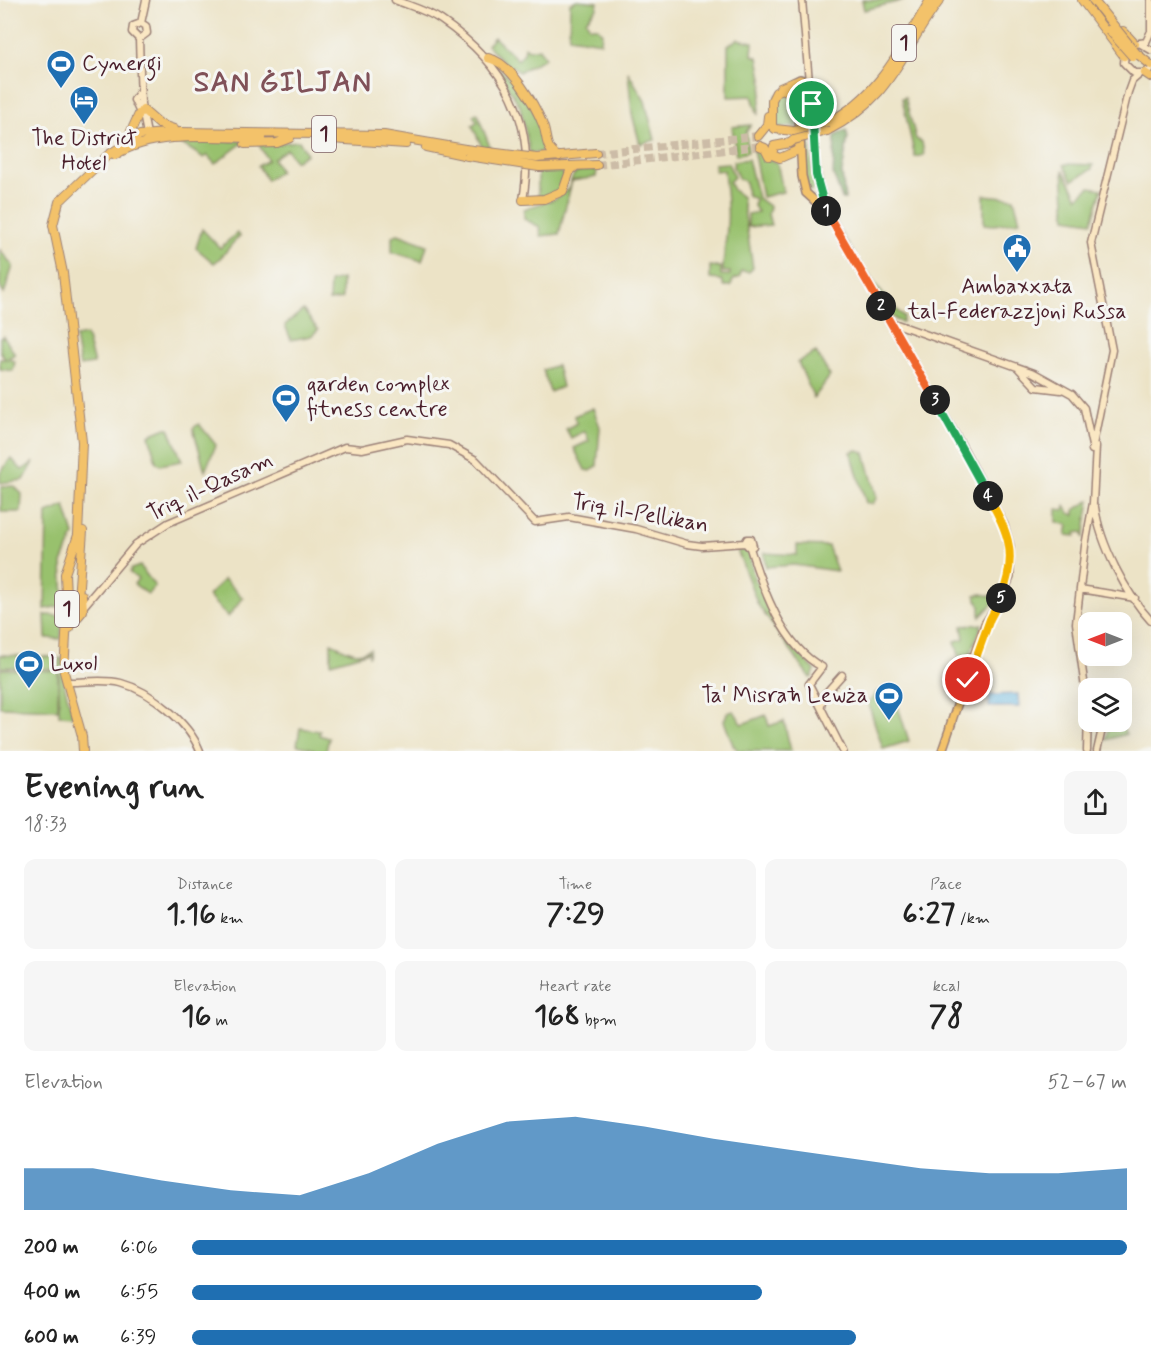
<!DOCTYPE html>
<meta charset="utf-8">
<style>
:root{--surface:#fff;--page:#f6f6f6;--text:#222;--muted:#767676;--accent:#1f6fb2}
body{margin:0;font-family:Mynerve,sans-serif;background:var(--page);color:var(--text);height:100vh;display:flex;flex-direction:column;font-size:22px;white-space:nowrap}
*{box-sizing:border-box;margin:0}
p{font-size:20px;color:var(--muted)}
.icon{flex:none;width:33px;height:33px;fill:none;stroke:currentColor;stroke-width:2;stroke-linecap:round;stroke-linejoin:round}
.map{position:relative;height:751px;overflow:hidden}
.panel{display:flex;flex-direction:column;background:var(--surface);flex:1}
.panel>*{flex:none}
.needle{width:39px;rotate:270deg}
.controls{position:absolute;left:1078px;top:612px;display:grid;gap:12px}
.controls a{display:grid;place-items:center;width:54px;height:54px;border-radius:12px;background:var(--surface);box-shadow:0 6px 24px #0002;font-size:30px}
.pin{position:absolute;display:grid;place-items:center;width:51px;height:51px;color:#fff;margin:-26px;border:3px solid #fff;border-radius:50%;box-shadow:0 2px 6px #0007}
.km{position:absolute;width:30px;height:30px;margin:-15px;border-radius:50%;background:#222;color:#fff;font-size:16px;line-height:30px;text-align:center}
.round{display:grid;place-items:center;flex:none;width:63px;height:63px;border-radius:12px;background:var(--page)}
.summary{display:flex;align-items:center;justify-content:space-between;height:102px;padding:0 24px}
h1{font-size:33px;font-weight:700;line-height:45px}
.metrics{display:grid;grid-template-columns:repeat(3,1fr);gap:9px;height:102px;padding:6px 24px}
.metrics div{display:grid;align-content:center;border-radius:12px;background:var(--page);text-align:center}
.metrics b{font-size:30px;font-weight:700}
.metrics small{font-size:16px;font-weight:400}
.metrics p{font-size:16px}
.chart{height:168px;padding:12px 24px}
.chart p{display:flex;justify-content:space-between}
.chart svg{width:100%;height:108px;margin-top:6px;fill:var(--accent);opacity:.7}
ul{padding:0 24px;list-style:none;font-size:20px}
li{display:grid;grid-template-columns:96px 72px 1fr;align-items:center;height:45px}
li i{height:15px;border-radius:8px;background:var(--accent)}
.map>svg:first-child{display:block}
.green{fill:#98c16d;stroke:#71704c;stroke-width:1.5}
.forest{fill:#7aa760;stroke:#626346;stroke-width:1.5}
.water{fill:#65b6e0;stroke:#586a86;stroke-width:1.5}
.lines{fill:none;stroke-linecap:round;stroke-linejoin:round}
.highway-tunnel{stroke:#ccbca7;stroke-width:8;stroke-dasharray:8 4;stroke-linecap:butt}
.secondary-casing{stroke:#9b8178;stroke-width:9}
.primary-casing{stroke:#9b8178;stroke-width:10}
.highway-casing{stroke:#9b8178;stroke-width:10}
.secondary{stroke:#fae7c3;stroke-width:6}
.primary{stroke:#f3c26a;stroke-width:7}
.highway{stroke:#f3c26a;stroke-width:8}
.highway-bridge-casing{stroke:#9b8178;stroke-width:10;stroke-linecap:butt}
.highway-bridge{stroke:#f3c26a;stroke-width:8}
.split-1-casing{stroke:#fff;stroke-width:12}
.split-2-casing{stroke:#fff;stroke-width:12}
.split-3-casing{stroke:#fff;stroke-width:12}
.split-4-casing{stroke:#fff;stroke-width:12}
.split-5-casing{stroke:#fff;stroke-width:12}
.split-6-casing{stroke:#fff;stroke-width:12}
.split-1{stroke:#22a559;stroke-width:8}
.split-2{stroke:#f0652b;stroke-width:8}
.split-3{stroke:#f0652b;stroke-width:8}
.split-4{stroke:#22a559;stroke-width:8}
.split-5{stroke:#f5b400;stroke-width:8}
.split-6{stroke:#f5b400;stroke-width:8}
.labels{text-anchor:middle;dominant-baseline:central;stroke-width:6;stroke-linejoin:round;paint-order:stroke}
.shield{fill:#f6f6f2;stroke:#7e6067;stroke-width:1.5}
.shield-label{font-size:21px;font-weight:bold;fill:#4a1f2b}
.poi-label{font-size:22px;fill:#4a1f2b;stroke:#f6f6f2;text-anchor:start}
.street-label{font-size:22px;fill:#4a1f2b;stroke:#f6f6f2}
.district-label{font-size:28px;font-weight:bold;letter-spacing:1.5px;fill:#805158;stroke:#f6f6f2}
</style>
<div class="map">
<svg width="1151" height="751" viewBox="0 0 1151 751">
<rect width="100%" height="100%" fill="#f6f6f2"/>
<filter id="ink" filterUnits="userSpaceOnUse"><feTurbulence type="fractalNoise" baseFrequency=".0167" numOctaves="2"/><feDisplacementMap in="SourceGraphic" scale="12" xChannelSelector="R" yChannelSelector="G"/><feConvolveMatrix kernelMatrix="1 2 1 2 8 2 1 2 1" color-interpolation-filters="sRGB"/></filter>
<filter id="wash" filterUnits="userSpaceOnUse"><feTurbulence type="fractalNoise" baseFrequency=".008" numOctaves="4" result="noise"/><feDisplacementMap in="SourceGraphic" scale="24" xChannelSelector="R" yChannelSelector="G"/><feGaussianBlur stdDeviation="1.35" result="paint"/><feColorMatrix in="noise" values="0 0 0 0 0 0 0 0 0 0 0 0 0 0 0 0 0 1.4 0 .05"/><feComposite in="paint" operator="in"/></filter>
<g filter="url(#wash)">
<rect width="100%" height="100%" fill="#ece3c6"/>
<path class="green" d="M577,0L598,2L597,8L586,20L590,27H597L602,33L601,42L569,37L570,3Z
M862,0H905L864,10Z
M494,37L518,60L524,53L525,47L529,50L539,48L545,58L519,72L512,66L509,68L487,45Z
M738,39L753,42L752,55L758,57L763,83L758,115L752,96L728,97V45Z
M495,67C517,78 548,124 543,150L539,153H530L520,106Z
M628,72L645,101L655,140L640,144L632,114Z
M783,92L796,100L798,127H777L772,120L776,95Z
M905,97L916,139L922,142L924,155L915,157L902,98Z
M477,113L490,147H482L472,125L477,122L473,115Z
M751,125L746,132L748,152L736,155L732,127Z
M177,141H245L215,164L207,155L204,158Z
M299,141L307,154L295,161L287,149L273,159L280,171L267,180L258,166L268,160L259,145Z
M810,141L814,188L811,191H809L804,175L803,147Z
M764,148L772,161L777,162L783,192L762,197L753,149L755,151Z
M748,159L758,198L770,207L768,214L771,225L748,227V214L758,212L754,206L755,199L747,195L745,181L739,179L733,167L734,161Z
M728,163L734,177L729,182L733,190L742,197L753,268L749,272L741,271L740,277L733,280L731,286H724L722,280L710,279V266L721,267V275H730V272H723C723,256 726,242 727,226C729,207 725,187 724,170L715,171L714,164Z
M1064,165L1065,164L1093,165L1092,169L1072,181Z
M543,170L561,171L565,176L564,185L551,196H538V171Z
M597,170L596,177L572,181L559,234L541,236L540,227L524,219V209L555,199L568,190C574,168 576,171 597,170Z
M1063,170L1078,197L1090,187L1102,189L1092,222L1066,218Z
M821,177C823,215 876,291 904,317L902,322L896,320L886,309L829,212L818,178Z
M984,195L1014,198L1020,221L994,225L984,224Z
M202,229L220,248L237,233L240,236C229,245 225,256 214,263L196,248Z
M398,234L427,245L422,261L392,252V236Z
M0,250L13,266L4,294L0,287Z
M342,279V299L329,301L330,282Z
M303,310L318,330L311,336L291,340L285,325Z
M86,335L94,364L80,366L75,337Z
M3,336L15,354L7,359L15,361L13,371L0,369V359H5L0,351V338Z
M816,352L830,376L814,398L798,362Z
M557,365L562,387L550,392L543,370Z
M593,408L600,427L597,466L591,471L585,470L574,448L589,441L585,431L571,438L566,429L577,423L574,416Z
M199,424L216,445L205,471L193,428Z
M166,428H169L182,461L160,465L156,462L149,435Z
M858,450L865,453L877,498L872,504L866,503L851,452Z
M11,458L22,470L34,462L24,480L0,483V473Z
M14,486L22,494L21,512H1V487Z
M1090,500L1084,537L1082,532L1076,533V536L1066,535L1068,525L1057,522V509L1064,510L1065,506L1069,513L1075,515V510Z
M65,506L74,535L62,563L64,602L60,606L45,609L47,513Z
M797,545L828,546L837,571L794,565L766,567L764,553L797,555Z
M736,547L749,553L755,582H759L790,645L815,670L812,677L810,678L758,605Z
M140,566L155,586L148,594L134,584L138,579L130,573L131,569Z
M224,579L243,598L228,617L208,596Z
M982,594L998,598L980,617V606L975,595Z
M45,615L62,616L61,639L46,638Z
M982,624L970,655L960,659L955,641L964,639L962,626Z
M331,643C347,649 354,658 370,649L369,657V652L331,663Z
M0,655L56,657V669L0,667Z
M59,658H62L65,687L73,716L59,715Z
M0,669L58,671V709L0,707Z
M886,686L889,696L894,694L909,741L883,749L868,703L878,691L880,693Z
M734,711L742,724L766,715L769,726L784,721L791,751H739L733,745L724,721L727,713Z
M1109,722H1121L1126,734L1106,740Z
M300,728L320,731L319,735L329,738L326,751H313L314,749L297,745Z"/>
<path class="forest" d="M846,130L848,137L842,173L845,199H842L833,174L835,136Z"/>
<path class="water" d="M1018,694L1019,707H989V695Z"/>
</g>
<g filter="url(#ink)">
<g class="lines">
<path class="highway-tunnel" d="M596,153L758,136
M597,165L760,146"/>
<g class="secondary-casing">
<path id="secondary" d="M395,0C410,6 428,11 441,20C505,64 537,121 523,200
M802,0L809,82
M141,23L133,26L132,32L139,39L141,104L147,134
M141,23L146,0
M139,39L147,33L146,26L141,23
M1140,43L1146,42L1151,31V0
M1132,46L1139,43L1151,50
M1125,53L1124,63L1134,73H1145L1151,68
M139,111L134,100L140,91
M891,322L1034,373L1072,394L1084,408L1092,446
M1019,369L1036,387L1061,390
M1092,450L1112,350L1091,243L1128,92L1132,81L1140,74
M1095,507C1100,544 1126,594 1151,621
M745,543L750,548C762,587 783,647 822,667L809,684L843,751
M745,543L747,539H751L753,546L750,548
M1080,589L1135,598
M83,607L136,544L168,523L345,447L362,449L407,439L449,445L476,460L535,522L569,517L636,529L687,544L702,546L745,543
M70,682C86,682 106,679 121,683C151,691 189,723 200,751
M821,705L824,695L842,675
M1087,751L1088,710L1076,623L1085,546L1093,503L1096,446
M1097,751L1102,729L1100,722"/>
</g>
<g class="primary-casing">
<path id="primary" d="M826,211L806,193L802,176L798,98L794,82L800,79L809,82L816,175L826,211L964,450L1004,525L1010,546V577L1000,601L985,624L950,726
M958,662L972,657
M942,751L952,722"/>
</g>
<g class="highway-casing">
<path id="highway" d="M1082,0L1124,56
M1123,31L1135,44
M488,58C511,62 535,105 543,125C548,138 544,149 559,157
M1145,73L1151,77
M780,88L794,82
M143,110L159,124L174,129
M828,122C879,97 902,47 930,0
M794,131L775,129L772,126V100L776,92L783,89L798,98
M827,131C894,97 899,54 940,0
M758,136L767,125L768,116
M331,139L406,144
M127,140L139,114
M794,140L790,143L774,146L772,155L780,158L796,151L800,146
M245,144L277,143L290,138
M760,146L765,148L769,156
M426,147L468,156
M115,155C156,130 216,138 262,138
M537,158L596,153
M539,167L597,165
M523,200L544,199L563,191L570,171L575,167
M72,624L83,611L82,595
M70,628L78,599L83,531
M83,751L82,736L64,672L67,618L65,574L78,535L82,442L63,273L53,225L59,202L108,155L140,135L181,132L384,135L465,149"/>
</g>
<use href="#secondary" class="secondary"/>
<use href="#primary" class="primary"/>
<use href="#highway" class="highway"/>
<g class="highway-bridge-casing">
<path id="highway-bridge" d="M1093,0L1136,53L1151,65
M1109,30L1133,57
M794,131L828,122
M794,140L827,131
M465,149L537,158
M468,156L539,167"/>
</g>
<use href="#highway-bridge" class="highway-bridge"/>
</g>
</g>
<g class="lines" filter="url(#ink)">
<g class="split-1-casing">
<path id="split-1" d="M812,104L816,175L826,211"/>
</g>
<g class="split-2-casing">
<path id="split-2" d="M826,211L881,306"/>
</g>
<g class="split-3-casing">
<path id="split-3" d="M881,306L935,400"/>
</g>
<g class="split-4-casing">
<path id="split-4" d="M935,400L988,496"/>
</g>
<g class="split-5-casing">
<path id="split-5" d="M988,496C1009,534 1018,555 1001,598"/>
</g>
<g class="split-6-casing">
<path id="split-6" d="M968,680L990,619L1001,598"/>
</g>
<use href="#split-1" class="split-1"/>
<use href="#split-2" class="split-2"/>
<use href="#split-3" class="split-3"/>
<use href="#split-4" class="split-4"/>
<use href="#split-5" class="split-5"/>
<use href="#split-6" class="split-6"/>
</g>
<defs>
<g id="stadium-pin" transform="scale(1.5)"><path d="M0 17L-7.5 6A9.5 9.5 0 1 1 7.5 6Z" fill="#1f6fb2" stroke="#f6f6f2"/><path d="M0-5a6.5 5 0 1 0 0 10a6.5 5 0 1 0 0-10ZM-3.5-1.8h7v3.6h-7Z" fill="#fff"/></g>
<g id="hotel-pin" transform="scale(1.5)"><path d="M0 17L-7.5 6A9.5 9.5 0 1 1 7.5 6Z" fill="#1f6fb2" stroke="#f6f6f2"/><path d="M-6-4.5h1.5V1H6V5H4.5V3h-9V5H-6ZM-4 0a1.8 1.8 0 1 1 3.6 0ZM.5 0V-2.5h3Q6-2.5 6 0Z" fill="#fff"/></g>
<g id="civic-pin" transform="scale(1.5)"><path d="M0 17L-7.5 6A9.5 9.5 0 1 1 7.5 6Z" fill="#1f6fb2" stroke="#f6f6f2"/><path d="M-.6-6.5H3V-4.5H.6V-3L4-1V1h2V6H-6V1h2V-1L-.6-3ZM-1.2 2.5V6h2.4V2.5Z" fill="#fff"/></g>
</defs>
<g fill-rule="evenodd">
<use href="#stadium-pin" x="61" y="64"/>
<use href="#hotel-pin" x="84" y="100"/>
<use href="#civic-pin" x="1017" y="248"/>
<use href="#stadium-pin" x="286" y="398"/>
<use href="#stadium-pin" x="29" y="664"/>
<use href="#stadium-pin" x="889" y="696"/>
</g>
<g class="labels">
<g class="shield">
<rect x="892" y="25" width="24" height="36" rx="4.5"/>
<rect x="312" y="116" width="24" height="36" rx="4.5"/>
<rect x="55" y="591" width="24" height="36" rx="4.5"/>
</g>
<g class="shield-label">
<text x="904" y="43">1</text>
<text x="324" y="134">1</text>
<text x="67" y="609">1</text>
</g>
<g class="poi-label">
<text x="82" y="64">Cynergi</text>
<text x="84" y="139" text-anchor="middle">The District<tspan x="84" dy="25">Hotel</tspan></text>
<text x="1017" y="287" text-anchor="middle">Ambaxxata<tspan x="1017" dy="25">tal-Federazzjoni Russa</tspan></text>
<text x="307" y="385">garden complex<tspan x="307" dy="25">fitness centre</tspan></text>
<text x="50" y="664">Luxol</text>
<text x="868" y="696" text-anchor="end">Ta' Misraħ Lewża</text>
</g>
<g class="street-label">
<text transform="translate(210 487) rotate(-25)">Triq il-Qasam</text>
<text transform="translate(640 514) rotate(10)">Triq il-Pellikan</text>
</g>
<g class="district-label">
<text x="283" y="83">SAN ĠILJAN</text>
</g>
</g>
</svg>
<div class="controls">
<a><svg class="needle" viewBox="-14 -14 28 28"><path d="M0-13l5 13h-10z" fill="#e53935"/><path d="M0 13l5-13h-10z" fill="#767676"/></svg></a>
<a><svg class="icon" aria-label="layers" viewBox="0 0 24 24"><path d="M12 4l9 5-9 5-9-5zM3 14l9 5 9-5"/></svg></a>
</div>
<div class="pin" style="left:812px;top:104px;background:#1e9e55"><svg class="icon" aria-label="arrive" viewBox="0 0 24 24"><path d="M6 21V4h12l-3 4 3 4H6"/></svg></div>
<div class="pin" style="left:968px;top:680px;background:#d93025"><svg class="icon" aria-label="check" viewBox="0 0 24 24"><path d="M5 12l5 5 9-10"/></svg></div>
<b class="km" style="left:826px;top:211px">1</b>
<b class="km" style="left:881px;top:306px">2</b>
<b class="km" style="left:935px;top:400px">3</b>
<b class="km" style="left:988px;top:496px">4</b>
<b class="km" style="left:1001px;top:598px">5</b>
</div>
<section class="panel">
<div class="summary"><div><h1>Evening run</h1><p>18:33</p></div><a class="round"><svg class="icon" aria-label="share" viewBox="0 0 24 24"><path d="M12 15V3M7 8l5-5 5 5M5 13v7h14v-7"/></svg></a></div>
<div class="metrics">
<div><p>Distance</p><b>1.16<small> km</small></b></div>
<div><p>Time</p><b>7:29</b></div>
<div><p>Pace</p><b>6:27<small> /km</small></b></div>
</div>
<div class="metrics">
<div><p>Elevation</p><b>16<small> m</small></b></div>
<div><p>Heart rate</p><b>168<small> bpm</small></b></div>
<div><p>kcal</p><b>78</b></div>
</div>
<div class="chart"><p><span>Elevation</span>52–67 m</p>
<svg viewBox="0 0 160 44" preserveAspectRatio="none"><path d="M0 44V27L10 27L20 32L30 36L40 38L50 29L60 17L70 8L80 6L90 10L100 15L110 19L120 23L130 27L140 29L150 29L160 27V44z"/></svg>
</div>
<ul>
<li><b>200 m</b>6:06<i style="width:100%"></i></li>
<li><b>400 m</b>6:55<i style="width:61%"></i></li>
<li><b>600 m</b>6:39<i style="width:71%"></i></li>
</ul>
</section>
